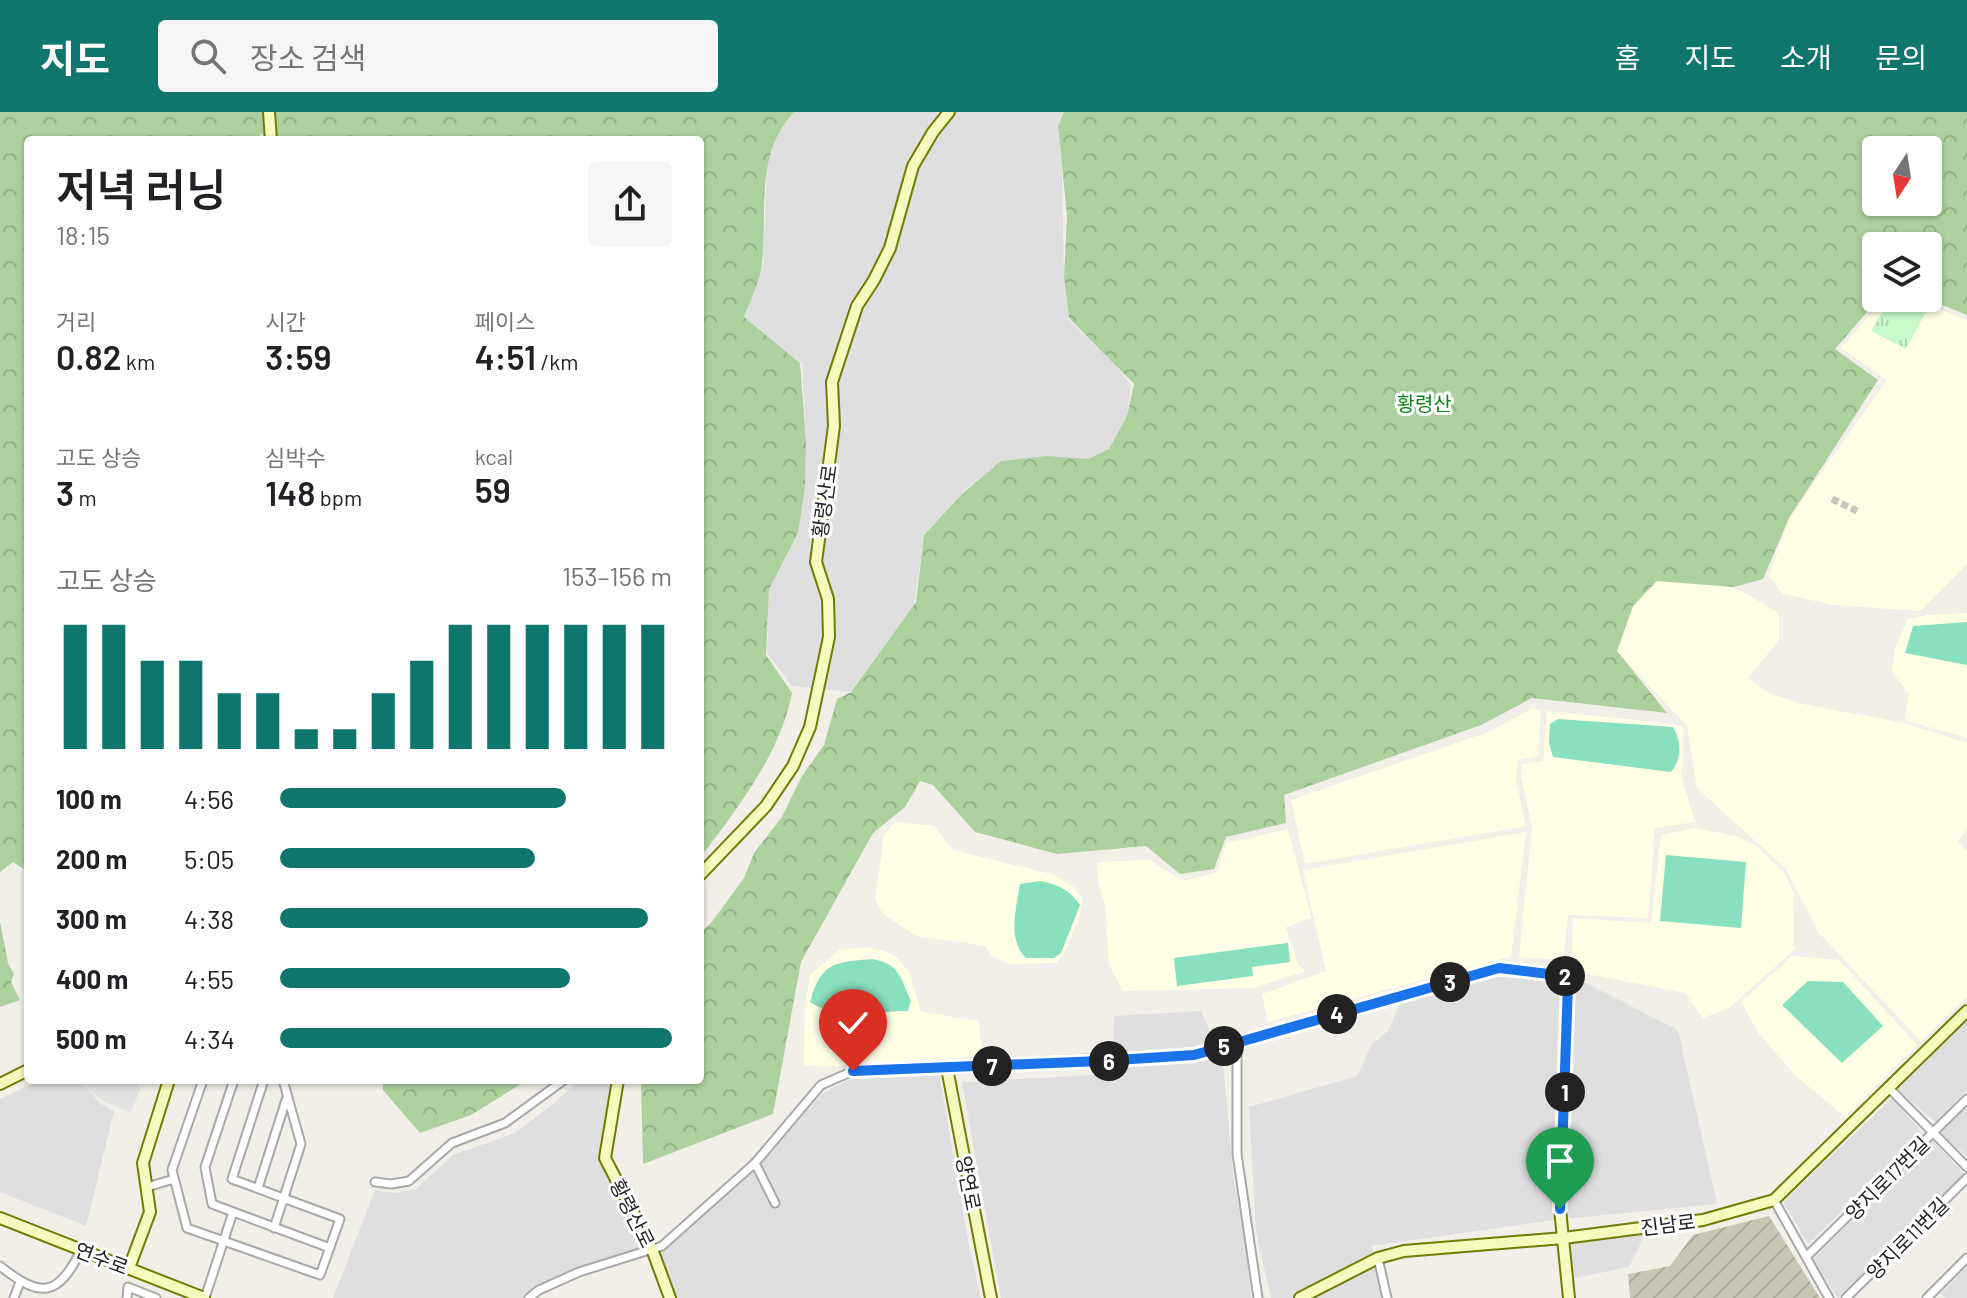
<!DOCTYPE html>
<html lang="ko">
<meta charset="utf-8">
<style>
:root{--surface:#fff;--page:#f6f6f6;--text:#202124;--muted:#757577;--accent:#0f766e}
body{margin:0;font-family:Barlow,"Noto Sans KR",sans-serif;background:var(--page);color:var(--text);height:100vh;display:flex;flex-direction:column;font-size:30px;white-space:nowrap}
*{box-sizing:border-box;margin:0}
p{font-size:26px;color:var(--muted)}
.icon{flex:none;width:44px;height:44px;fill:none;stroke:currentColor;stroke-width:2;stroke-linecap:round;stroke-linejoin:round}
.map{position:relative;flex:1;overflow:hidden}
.panel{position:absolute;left:24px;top:24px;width:680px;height:948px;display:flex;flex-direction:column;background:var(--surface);border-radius:8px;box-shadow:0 2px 6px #0004}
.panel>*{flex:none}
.needle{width:52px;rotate:192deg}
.tools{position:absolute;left:1862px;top:24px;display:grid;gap:16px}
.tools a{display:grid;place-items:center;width:80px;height:80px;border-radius:8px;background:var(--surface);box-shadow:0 2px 6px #0004;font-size:40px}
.pin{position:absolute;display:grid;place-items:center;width:68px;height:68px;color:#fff;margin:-82px -34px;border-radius:50% 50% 50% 0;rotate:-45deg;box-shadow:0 0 8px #0007}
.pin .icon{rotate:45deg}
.km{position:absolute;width:40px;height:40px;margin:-20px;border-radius:50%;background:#222;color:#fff;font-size:22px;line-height:40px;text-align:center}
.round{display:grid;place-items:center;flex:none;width:84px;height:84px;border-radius:8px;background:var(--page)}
.headline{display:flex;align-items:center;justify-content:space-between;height:136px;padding:0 32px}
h1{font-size:44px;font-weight:600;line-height:60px}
.stats{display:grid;grid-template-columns:repeat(3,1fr);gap:12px;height:136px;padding:8px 32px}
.stats div{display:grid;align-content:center}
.stats b{font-size:34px;font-weight:600}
.stats small{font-size:22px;font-weight:400}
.stats p{font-size:22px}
.chart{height:224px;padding:16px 32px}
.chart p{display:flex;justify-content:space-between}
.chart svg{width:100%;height:144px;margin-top:8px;stroke:var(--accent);stroke-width:6}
ul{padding:0 32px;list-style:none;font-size:26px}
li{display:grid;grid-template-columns:128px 96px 1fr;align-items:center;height:60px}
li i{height:20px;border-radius:10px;background:var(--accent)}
header{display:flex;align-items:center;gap:48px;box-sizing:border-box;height:112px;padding:0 40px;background:var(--accent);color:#fff}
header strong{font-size:38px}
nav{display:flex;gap:44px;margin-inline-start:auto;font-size:28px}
.search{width:560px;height:72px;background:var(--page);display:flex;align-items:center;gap:20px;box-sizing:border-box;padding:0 28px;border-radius:8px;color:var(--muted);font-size:30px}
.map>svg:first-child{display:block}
.residential{fill:#e0dfdf}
.education{fill:#ffffe5}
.construction{fill:url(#construction-furrows)}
.forest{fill:url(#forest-crowns);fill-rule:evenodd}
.park{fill:url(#park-tufts)}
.pitch{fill:#88e0be}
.parking{fill:#e2e2e2}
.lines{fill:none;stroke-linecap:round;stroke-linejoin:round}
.street-tunnel{stroke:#c8c6c1;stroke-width:7;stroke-dasharray:7 3.5;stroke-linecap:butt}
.street-casing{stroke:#a9a9a9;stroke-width:11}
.secondary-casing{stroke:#707d05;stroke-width:14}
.street{stroke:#fff;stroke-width:7}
.secondary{stroke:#f7fabf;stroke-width:10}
.route-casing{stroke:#fff;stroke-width:16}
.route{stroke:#1a73e8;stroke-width:10}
.labels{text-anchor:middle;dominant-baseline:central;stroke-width:6;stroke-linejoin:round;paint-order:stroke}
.park-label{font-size:20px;fill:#0c8416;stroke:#fff}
.street-label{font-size:20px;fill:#222;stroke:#fff}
</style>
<header>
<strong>지도</strong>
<div class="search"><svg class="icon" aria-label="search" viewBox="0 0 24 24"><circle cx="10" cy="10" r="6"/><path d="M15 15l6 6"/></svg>장소 검색</div>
<nav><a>홈</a><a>지도</a><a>소개</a><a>문의</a></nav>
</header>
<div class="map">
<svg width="1967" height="1186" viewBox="0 0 1967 1186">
<defs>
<pattern id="construction-furrows" width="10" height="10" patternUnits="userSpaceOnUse" patternTransform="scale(2)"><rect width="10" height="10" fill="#c7c7b4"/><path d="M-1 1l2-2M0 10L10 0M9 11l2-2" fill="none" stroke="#abab9a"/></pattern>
<pattern id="forest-crowns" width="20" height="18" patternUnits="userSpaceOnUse" patternTransform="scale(2)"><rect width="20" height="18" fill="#add19e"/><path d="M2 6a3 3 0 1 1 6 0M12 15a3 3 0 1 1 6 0" fill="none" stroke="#95b388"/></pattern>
<pattern id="park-tufts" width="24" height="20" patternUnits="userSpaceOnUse" patternTransform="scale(2)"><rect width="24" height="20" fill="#c8facc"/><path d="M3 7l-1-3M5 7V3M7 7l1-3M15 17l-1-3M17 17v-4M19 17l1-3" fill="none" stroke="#acd6af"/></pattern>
</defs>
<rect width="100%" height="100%" fill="#f2efe9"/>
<path class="residential" d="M794,0H1064L1058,17L1062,60L1064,165L1069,209L1110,246L1131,273L1127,304L1109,337L1086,348L1002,349L964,379L924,423L914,493L850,580L792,574L767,541L769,474L798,421L805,376L806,326L802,252L744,205L763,152L767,50L780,16Z
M1489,865L1576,866L1678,918L1717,1092L1553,1108L1372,1134L1386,1186H1271L1256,1120L1249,995L1357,964L1372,932L1388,919L1401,889Z
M1201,899L1223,949L1233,1063L1246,1136L1251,1186H1001L962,970L1113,962L1114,904Z
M1967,906V978L1935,1010L1897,977Z
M939,961L968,1127L981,1186H674L659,1141L753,1059L823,981L854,965Z
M39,968H80L101,992L114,999L86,1114L0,1080V987Z
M579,968L615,970L605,1046L652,1137L556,1169L530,1186H333L375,1078L395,1081L416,1077L453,1043L515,1021L554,991Z
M1892,986L1922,1021L1808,1132L1783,1090Z
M1967,991V1044L1939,1020Z
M1932,1028L1965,1062L1838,1186L1813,1147Z
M1646,1121L1629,1155L1570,1167V1129Z
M1967,1155V1186H1945L1941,1182Z"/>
<path class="education" d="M1885,186H1912L1967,208V452L1920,499L1834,493L1783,482L1769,464L1789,406L1887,268L1841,236Z
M1657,469L1734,475L1779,501V528L1748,566L1769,581L1802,592L1904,611L1967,631V718L1958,729L1967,739V885L1921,929L1818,820L1786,757L1697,676L1687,614L1617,539L1633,494Z
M1967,501V626L1905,608L1909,582L1892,560L1895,537L1908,507L1927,503Z
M1533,596L1541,599L1538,644L1517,648L1516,668L1526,714L1305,752L1291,688L1488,620Z
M1547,599L1675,612L1683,615L1682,666L1695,710L1655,716L1648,806L1568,803L1563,848L1519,845L1532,715L1521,665L1522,652L1543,649Z
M895,710L934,714L952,738L1055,763L1075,776L1083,789L1079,806L1064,842L1056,851L1009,852L991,844L986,834L916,824L883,802L875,787L884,724Z
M1695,716L1736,724L1755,733L1785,762L1794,781L1793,830L1795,837L1729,896L1703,906L1685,881L1572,859L1573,806L1651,811L1661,723Z
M1288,717L1311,806L1286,815L1298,852L1306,859L1254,876L1123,879L1109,853L1105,794L1098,769L1097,750L1150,748L1182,769L1216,761L1227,731Z
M1526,720L1511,844L1268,910L1262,882L1326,859L1303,758Z
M866,835L885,839L897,846L910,861L921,900L979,909L982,944L823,955L804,953L805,897L810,863L839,838Z
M1792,844L1839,848L1917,933L1845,1005L1795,963L1759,922L1741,890Z"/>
<path class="construction" d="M1769,1104L1820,1186H1630L1628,1162L1670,1154L1693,1123Z"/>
<path class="forest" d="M0,0H794C754,43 768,98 762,152C760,170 750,189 744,205L800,251L806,329L805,376L798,421L769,477L766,543L792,581C780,641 743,688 707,737L700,743V28H269L260,21L261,28H28V760L13,750L0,760Z
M1064,0H1967V203L1925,186H1928V134H1876V186H1879L1835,237L1878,268L1789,406L1763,467L1734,475L1657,469L1633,494L1617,539L1667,601L1532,586L1481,613L1284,683L1286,711L1226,725L1214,757L1180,762L1146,734L1057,742L975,720L933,673L920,669L905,695L873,721L801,850L773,1002L643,1052L641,968H700V821L711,811L744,766L754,741L782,705L802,664L824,633L837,587L851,580L916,490L924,423L962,382L1001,349L1047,344L1088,347L1109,337L1127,304L1134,272L1069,206L1064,165L1067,104L1058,14ZM1928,38V90H1876V38Z
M0,809L8,851L14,862L11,870L20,888L0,895Z
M383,968H527L471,1003L420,1021L383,978Z"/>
<path class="park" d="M1891,186H1902L1927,198L1906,237L1871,219Z"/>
<path class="pitch" d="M1967,510V553L1905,541L1913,514Z
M1558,607L1673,615C1682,630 1682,647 1671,660L1553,645L1549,631L1550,612Z
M1666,743L1746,750L1741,816L1660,809Z
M1040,769C1057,772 1070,778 1080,793L1061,841L1054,846H1026C1007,827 1016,797 1020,772Z
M1288,831L1290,850L1252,855L1253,864L1177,874L1174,846Z
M873,847C901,853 900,866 911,889L908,899C878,899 835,908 810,890C821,850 835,850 873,847Z
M1808,869L1843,870L1883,914L1842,951L1782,893Z"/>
<path class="parking" d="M86,968H137L140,977L131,1001L103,989L88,977Z"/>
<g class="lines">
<path class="street-tunnel" d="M1832,387L1857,399"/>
<g class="street-casing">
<path id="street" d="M1237,930V1042L1258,1186
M203,968L172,1058L187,1116L320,1163L340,1107L232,1067L264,968
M234,968L205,1055L212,1092L330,1136
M1889,976L1967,1055
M755,1051L775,1091
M375,1070L391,1072L409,1069L452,1031L505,1011L564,968
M147,1075L174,1067
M258,1076L286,988
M1774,1088L1829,1186
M274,1116L301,1032L283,968
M1806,1145L1967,987
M1378,1146L1387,1186
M0,1154C40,1186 58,1186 81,1138
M14,1186L20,1170
M127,1186L128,1175L156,1186
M205,1186L233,1100
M529,1186L539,1178L579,1160L662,1134L755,1051L821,973L853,959L947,956
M1846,1186L1967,1066
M1927,1186L1967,1146"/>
</g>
<g class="secondary-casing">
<path id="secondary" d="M269,0L271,28
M700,763L766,694L793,654L810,615L829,525L828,487L816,450L834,314L832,270L857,194L874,168L890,136L913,54L933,20L949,0
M618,968L605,1046L652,1137L670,1186
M0,972L28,958
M0,1106L204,1186
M129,1156L150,1100L143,1051L169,968
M991,1186L947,956L1194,943L1499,856L1565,864L1568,872L1560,1097L1569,1186
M1300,1186L1378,1146L1404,1139L1564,1126L1703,1108L1774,1088L1967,899"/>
</g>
<use href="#street" class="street"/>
<use href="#secondary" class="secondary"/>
</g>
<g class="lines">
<g class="route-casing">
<path id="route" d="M853,959L1101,949L1194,943L1499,856L1565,864L1568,872L1560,1097"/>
</g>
<use href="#route" class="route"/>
</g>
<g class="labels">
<g class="park-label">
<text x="1424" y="291">황령산</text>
</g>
<g class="street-label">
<text transform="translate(824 389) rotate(-82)">황령산로</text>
<text transform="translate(1887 1066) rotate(-45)">양지로17번길</text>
<text transform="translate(969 1071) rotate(79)">양연로</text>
<text transform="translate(633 1101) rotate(63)">황령산로</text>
<text transform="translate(1668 1112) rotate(-7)">진남로</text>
<text transform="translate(1907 1126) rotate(-45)">양지로11번길</text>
<text transform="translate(102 1146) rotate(21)">연수로</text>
</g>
</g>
</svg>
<div class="tools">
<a><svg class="needle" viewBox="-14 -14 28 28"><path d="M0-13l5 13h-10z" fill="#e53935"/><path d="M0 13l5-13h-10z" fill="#757577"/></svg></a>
<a><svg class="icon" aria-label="layers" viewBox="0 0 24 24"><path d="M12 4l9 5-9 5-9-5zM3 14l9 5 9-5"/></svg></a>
</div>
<div class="pin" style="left:1560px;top:1097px;background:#1e9e55"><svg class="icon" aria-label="arrive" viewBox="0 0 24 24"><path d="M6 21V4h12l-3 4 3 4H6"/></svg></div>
<div class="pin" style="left:853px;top:959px;background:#d93025"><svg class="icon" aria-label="check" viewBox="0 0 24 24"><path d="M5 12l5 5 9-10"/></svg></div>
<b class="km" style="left:1565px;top:980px">1</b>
<b class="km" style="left:1565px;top:864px">2</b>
<b class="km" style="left:1450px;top:870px">3</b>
<b class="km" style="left:1337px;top:902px">4</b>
<b class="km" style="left:1224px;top:934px">5</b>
<b class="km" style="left:1109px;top:949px">6</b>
<b class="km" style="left:992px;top:954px">7</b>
<section class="panel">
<div class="headline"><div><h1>저녁 러닝</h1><p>18:15</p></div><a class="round"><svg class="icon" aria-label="share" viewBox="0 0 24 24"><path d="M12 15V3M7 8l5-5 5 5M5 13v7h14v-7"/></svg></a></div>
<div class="stats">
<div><p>거리</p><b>0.82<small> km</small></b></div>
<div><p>시간</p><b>3:59</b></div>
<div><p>페이스</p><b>4:51<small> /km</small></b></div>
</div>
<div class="stats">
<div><p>고도 상승</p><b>3<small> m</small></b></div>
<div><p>심박수</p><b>148<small> bpm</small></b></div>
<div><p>kcal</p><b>59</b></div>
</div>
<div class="chart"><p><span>고도 상승</span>153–156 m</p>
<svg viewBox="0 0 160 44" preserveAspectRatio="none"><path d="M5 44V6M15 44V6M25 44V17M35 44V17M45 44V27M55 44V27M65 44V38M75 44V38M85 44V27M95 44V17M105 44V6M115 44V6M125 44V6M135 44V6M145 44V6M155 44V6"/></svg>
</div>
<ul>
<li><b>100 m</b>4:56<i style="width:73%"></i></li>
<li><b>200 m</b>5:05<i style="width:65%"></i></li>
<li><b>300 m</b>4:38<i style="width:94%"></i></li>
<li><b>400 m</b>4:55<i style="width:74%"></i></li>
<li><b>500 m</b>4:34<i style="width:100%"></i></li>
</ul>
</section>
</div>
